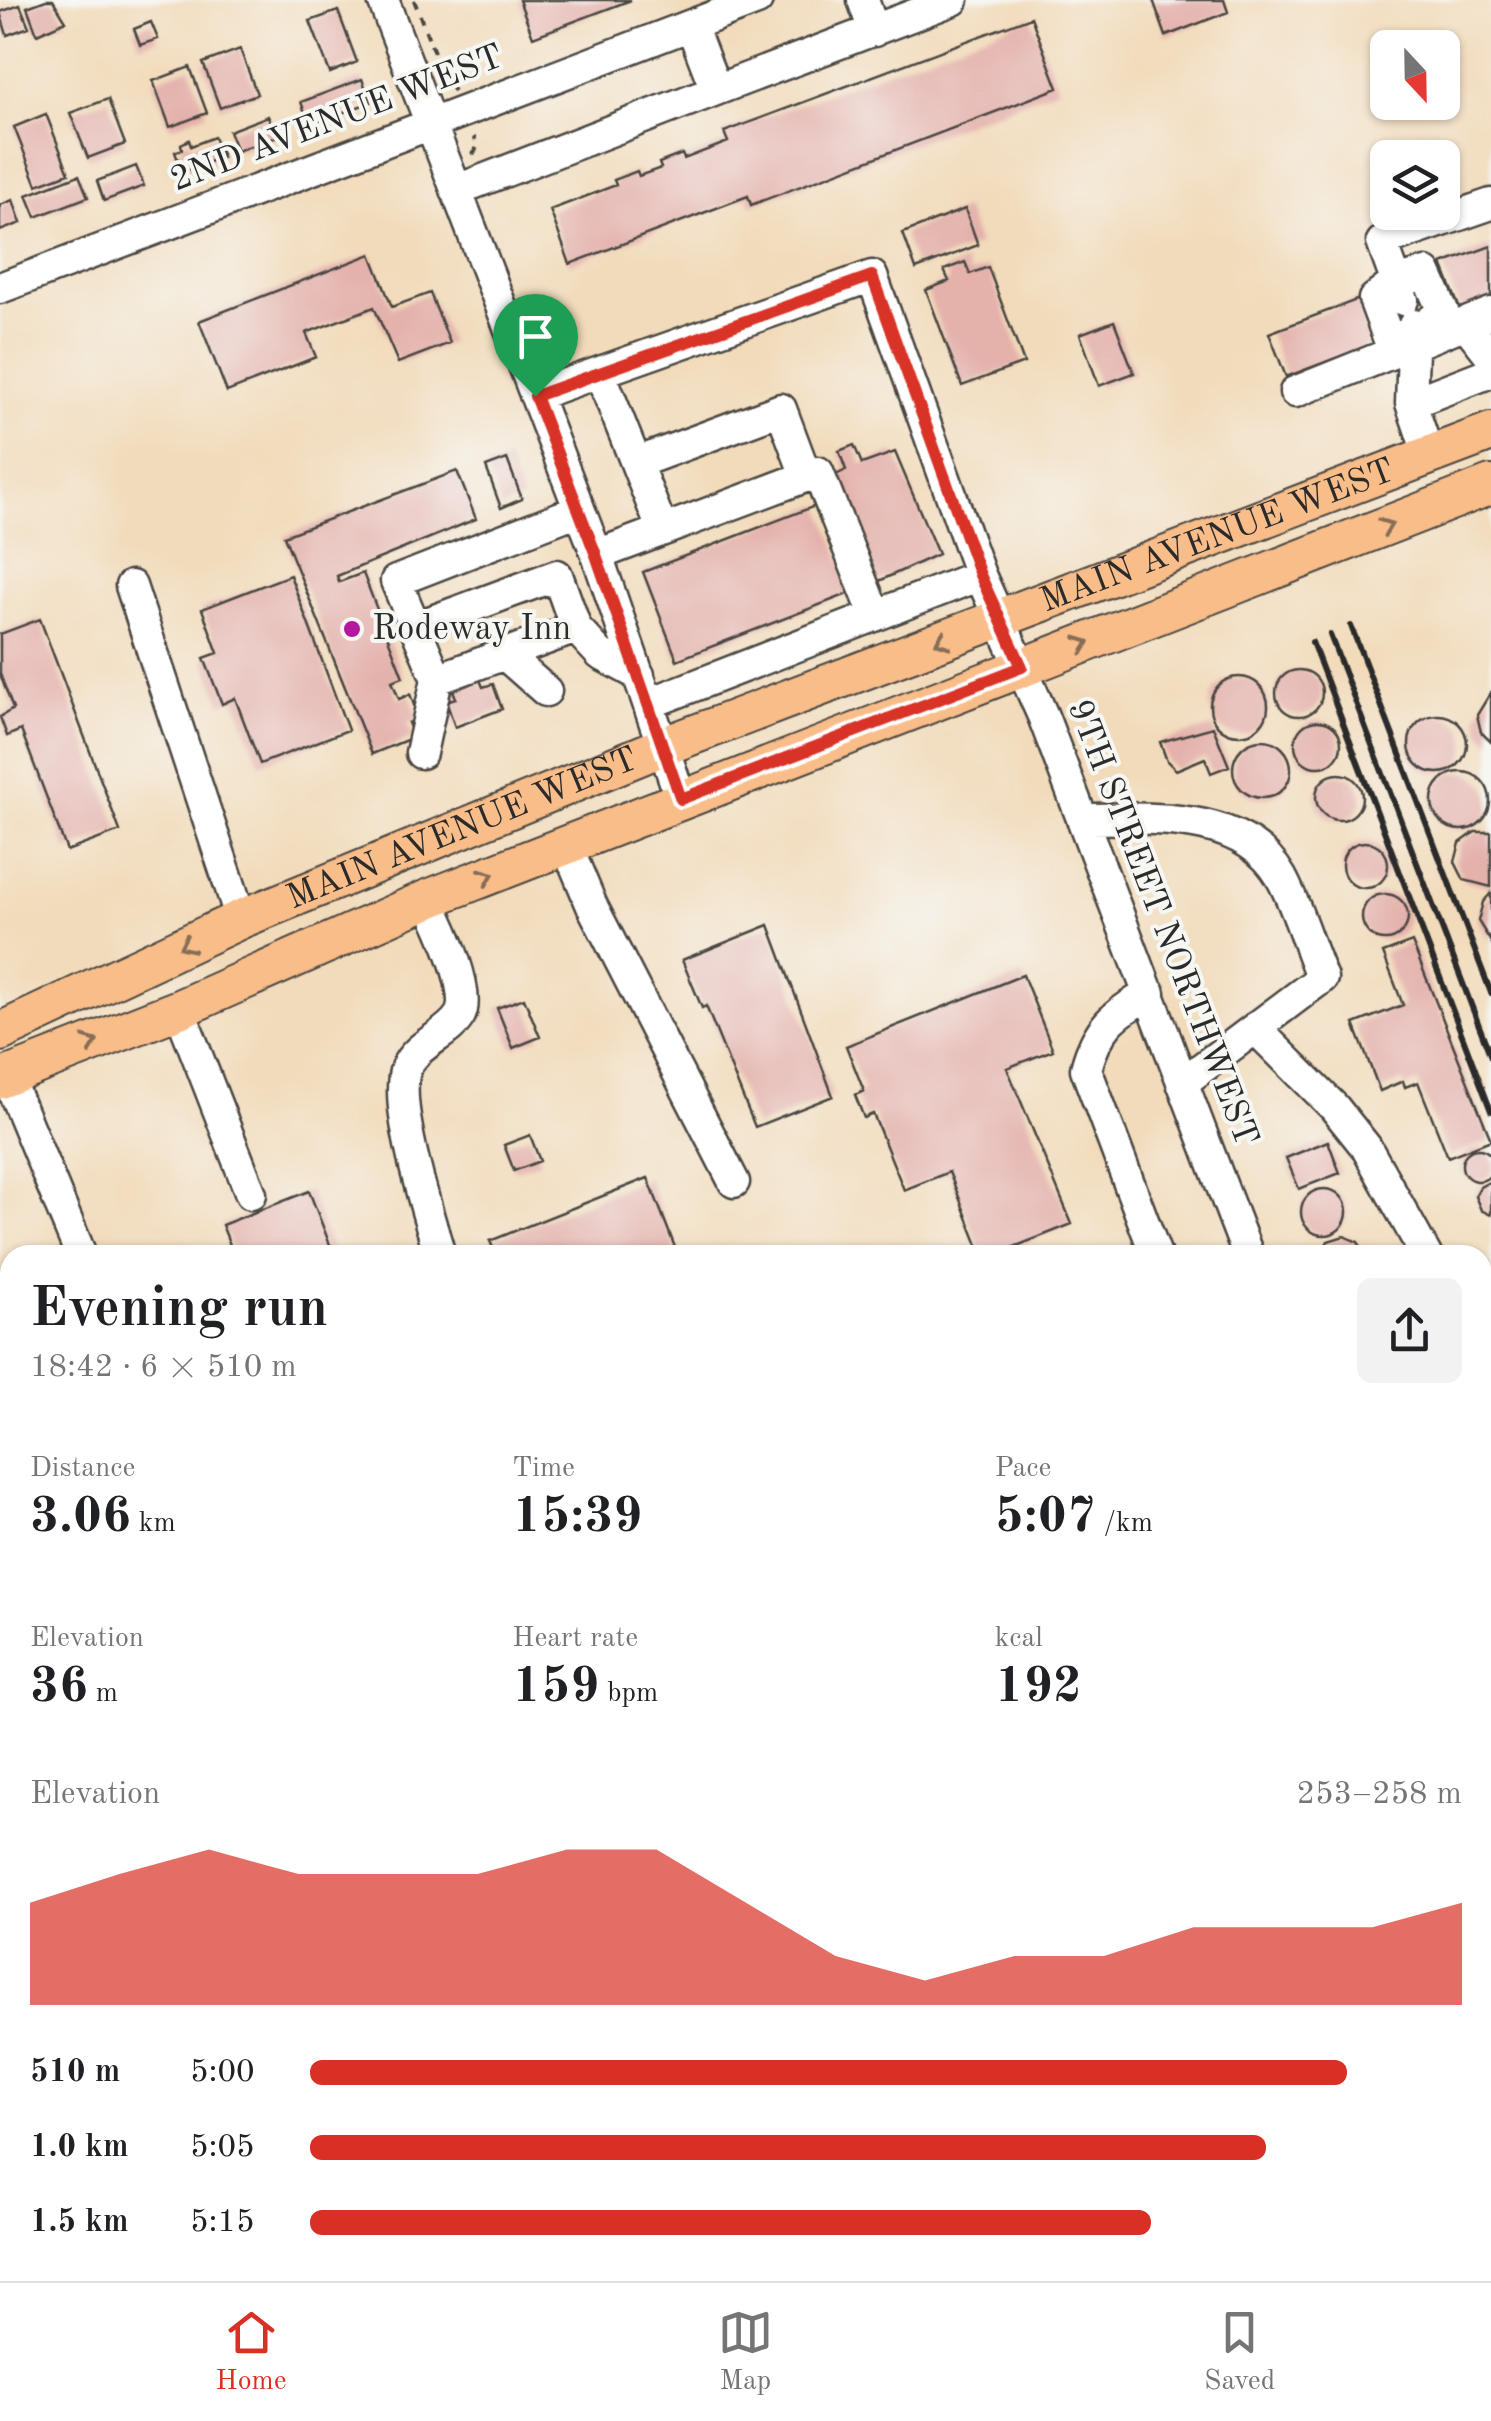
<!DOCTYPE html>
<meta charset="utf-8">
<style>
:root{--surface:#fff;--page:#f2f2f2;--text:#202124;--muted:#757577;--line:#e0e0e0;--accent:#d93025}
body{margin:0;font-family:"Old Standard TT",serif;background:var(--page);color:var(--text);height:100vh;display:flex;flex-direction:column;font-size:38px;white-space:nowrap}
*{box-sizing:border-box;margin:0}
p{font-size:32px;color:var(--muted)}
.icon{flex:none;width:55px;height:55px;fill:none;stroke:currentColor;stroke-width:2;stroke-linecap:round;stroke-linejoin:round}
.map{position:relative;flex:1;overflow:hidden}
.panel{position:absolute;left:0px;top:1245px;width:1492px;height:1038px;display:flex;flex-direction:column;background:var(--surface);border-radius:30px 30px 0 0;box-shadow:0 2px 8px #0004}
.panel>*{flex:none}
.needle{width:65px;rotate:158deg}
.buttons{position:absolute;left:1370px;top:30px;display:grid;gap:20px}
.buttons a{display:grid;place-items:center;width:90px;height:90px;border-radius:15px;background:var(--surface);box-shadow:0 2px 8px #0004;font-size:50px}
.pin{position:absolute;display:grid;place-items:center;width:85px;height:85px;color:#fff;margin:-102px -42px;border-radius:50% 50% 50% 0;rotate:-45deg;box-shadow:0 0 10px #0007}
.pin .icon{rotate:45deg}
.round{display:grid;place-items:center;flex:none;width:105px;height:105px;border-radius:15px;background:var(--page)}
.head{display:flex;align-items:center;justify-content:space-between;height:170px;padding:0 30px}
h1{font-size:55px;font-weight:700;line-height:75px}
.figures{display:grid;grid-template-columns:repeat(3,1fr);gap:15px;height:170px;padding:10px 30px}
.figures div{display:grid;align-content:center}
.figures b{font-size:50px;font-weight:700}
.figures small{font-size:28px;font-weight:400}
.figures p{font-size:28px}
.chart{height:280px;padding:20px 30px}
.chart p{display:flex;justify-content:space-between}
.chart svg{width:100%;height:180px;margin-top:10px;fill:var(--accent);opacity:.7}
ul{padding:0 30px;list-style:none;font-size:32px}
li{display:grid;grid-template-columns:160px 120px 1fr;align-items:center;height:75px}
li i{height:25px;border-radius:12px;background:var(--accent)}
.menu{display:flex;justify-content:space-around;align-items:center;height:140px;border-top:2px solid var(--line);background:var(--surface);font-size:28px;color:var(--muted)}
.menu a{display:grid;justify-items:center;gap:5px}
.menu .on{color:var(--accent)}
.map>svg:first-child{display:block}
.building{fill:#e4b1ab}
.lines{fill:none;stroke-linecap:round;stroke-linejoin:round}
.minor-casing{stroke:#494541;stroke-width:35}
.major-casing{stroke:#494541;stroke-width:42}
.path{stroke:#494541;stroke-width:4;stroke-dasharray:8 8;stroke-linecap:butt}
.minor{stroke:#fff;stroke-width:30}
.major{stroke:#f8bd89;stroke-width:38}
.rail{stroke:#2b2b2b;stroke-width:6}
.oneway{stroke:#876d55}
.route-casing{stroke:#fff;stroke-width:20}
.route{stroke:#d93025;stroke-width:12}
.poi-dot{fill:#b5179e;stroke:#f6f6f2;stroke-width:4}
.labels{text-anchor:middle;dominant-baseline:central;stroke-width:8;stroke-linejoin:round;paint-order:stroke}
.street-label{font-size:35px;fill:#2b2b2b;stroke:#f6f6f2}
.poi-label{font-size:35px;fill:#2b2b2b;stroke:#f6f6f2;text-anchor:start}
</style>
<div class="map">
<svg width="1491" height="2281" viewBox="0 0 1491 2281">
<rect width="100%" height="100%" fill="#f6f6f2"/>
<filter id="ink" filterUnits="userSpaceOnUse"><feTurbulence type="fractalNoise" baseFrequency=".01" numOctaves="2"/><feDisplacementMap in="SourceGraphic" scale="20" xChannelSelector="R" yChannelSelector="G"/><feConvolveMatrix kernelMatrix="1 2 1 2 8 2 1 2 1" color-interpolation-filters="sRGB"/></filter>
<filter id="wash" filterUnits="userSpaceOnUse"><feTurbulence type="fractalNoise" baseFrequency=".0048" numOctaves="4" result="noise"/><feDisplacementMap in="SourceGraphic" scale="40" xChannelSelector="R" yChannelSelector="G"/><feGaussianBlur stdDeviation="2.25" result="paint"/><feColorMatrix in="noise" values="0 0 0 0 0 0 0 0 0 0 0 0 0 0 0 0 0 1.4 0 .05"/><feComposite in="paint" operator="in"/></filter>
<g filter="url(#wash)">
<rect width="100%" height="100%" fill="#f2dbbb"/>
<g id="blocks">
<path class="building" d="M46,0H53L66,21L37,34L27,7Z
M519,0H631L533,37Z
M1153,0H1224L1228,12L1166,36Z
M20,5L29,27L7,35L0,12Z
M338,11L357,62L330,73L310,21Z
M1031,17L1058,88L751,205L748,196L570,264L550,210L616,185L614,180L637,171L639,176L661,168L659,163L682,154L684,159L728,142L724,132Z
M151,22L158,39L140,45L134,29Z
M240,49L257,94L220,108L203,63Z
M190,67L207,113L170,127L153,81Z
M362,79L371,102L310,125L301,102Z
M108,99L125,144L88,158L70,113Z
M46,114L69,173L37,185L14,127Z
M268,116L276,137L237,151L229,131Z
M214,137L222,157L182,172L175,152L182,149L181,144L189,140L191,146Z
M136,166L144,186L104,201L97,181Z
M79,175L88,197L36,217L27,195Z
M13,200L21,223L0,231V205Z
M965,209L978,245L916,269L903,233Z
M1491,246V301L1461,312L1442,264Z
M371,254L392,307L430,293L450,343L398,363L374,307L306,333L316,357L227,392L199,321Z
M965,262L970,274L988,267L1024,363L962,386L926,290L949,281L944,270Z
M1359,299L1376,343L1286,377L1269,333Z
M1114,321L1134,373L1099,386L1080,334Z
M854,445L862,464L895,452L938,554L877,582L836,475L846,470L839,451Z
M507,459L522,499L501,508L486,467Z
M457,471L476,519L337,576L339,582L363,573L403,677L392,681L399,699L410,694L419,719L408,723L414,737L372,754L284,536Z
M820,504L853,592L677,660L643,572Z
M290,575L348,730L260,764L235,698L222,704L204,658L218,653L202,609Z
M40,619L120,831L67,851L21,730L7,736L0,717L13,709L0,674V634Z
M1276 693a23 23 0 1 1 46 0a23 23 0 1 1-46 0Z
M478,675L483,687L493,684L502,709L455,727L446,701L456,698L451,685Z
M1210 706a29 29 0 1 1 58 0a29 29 0 1 1-58 0Z
M1491,692V742L1481,732L1477,715Z
M1409 744a29 29 0 1 1 58 0a29 29 0 1 1-58 0Z
M1295 744a23 23 0 1 1 46 0a23 23 0 1 1-46 0Z
M1213,727L1229,766L1211,773L1205,758L1176,770L1167,761L1160,742Z
M1233 769a29 29 0 1 1 58 0a29 29 0 1 1-58 0Z
M1432 801a29 29 0 1 1 58 0a29 29 0 1 1-58 0Z
M1316 797a23 23 0 1 1 46 0a23 23 0 1 1-46 0Z
M1475,832H1491V887L1464,880L1455,862L1460,843Z
M1342 865a23 23 0 1 1 46 0a23 23 0 1 1-46 0Z
M1491,893V942L1478,921L1483,902Z
M1362 917a23 23 0 1 1 46 0a23 23 0 1 1-46 0Z
M769,925L833,1096L755,1127L706,1006L702,1008L682,960Z
M1412,942L1491,1140L1448,1157L1418,1082L1405,1087L1403,1081L1380,1091L1354,1024L1403,1005L1383,953Z
M1023,975L1053,1050L1007,1068L1072,1224L994,1255H982L949,1172L904,1190L873,1114L864,1118L855,1095L864,1091L846,1046Z
M524,998L540,1037L513,1048L497,1008Z
M530,1135L540,1161L514,1171L504,1145Z
M1328,1141L1340,1173L1299,1189L1286,1158Z
M1462 1165a16 16 0 1 1 32 0a16 16 0 1 1-32 0Z
M648,1178L678,1255H496L490,1241Z
M1491,1181V1215L1481,1210L1475,1196L1480,1187Z
M1301 1212a23 23 0 1 1 46 0a23 23 0 1 1-46 0Z
M309,1191L334,1255H234L222,1225Z
M1344,1236L1358,1242L1366,1255H1320L1328,1241Z
M1482,1364H1485L1488,1406L1482,1407Z
M0,1627L10,1652V1692L0,1696Z
M0,1855L10,1880V1984L0,1959Z
M10,2055V2098L0,2102V2059Z
M0,2199L10,2220V2244L0,2248Z
M10,2255V2272H33L36,2281H2L0,2259Z
M508,2272H536L539,2281H487Z
M813,2272H941L945,2281H816Z"/>
</g>
</g>
<g filter="url(#ink)">
<use href="#blocks" fill-opacity="0" stroke="#494541" stroke-width="2.5"/>
<g class="lines">
<g class="minor-casing">
<path id="minor" d="M383,0L597,555L681,799
M863,0L874,31
M691,25L716,90L953,0
M457,190L716,90
M1426,273L1443,311L1416,333L1388,337L1374,299L1396,282Z
M0,288L757,0
M1403,300L1382,242L1491,204
M1465,323L1491,356
M1414,325L1411,403L1429,456
M600,373L636,463L781,409L806,476
M1295,392L1491,313
M535,395L872,276L980,575L1043,716L1248,1255
M1411,403L1491,372
M636,463L662,529
M579,510L396,581L437,679L576,628L600,654L639,675
M597,555L818,472L875,615
M131,586L241,919
M416,627L557,575L576,628
M504,654L546,691
M650,703L980,575
M421,753L437,679
M1082,819C1148,819 1242,809 1281,877C1298,908 1308,946 1322,978L1182,1083
M566,844L592,906L734,1182
M428,899C439,921 473,992 460,1015C448,1036 416,1043 406,1068C392,1104 429,1217 440,1255
M1150,993C1114,1014 1097,1027 1086,1069L1156,1255
M179,1009L251,1194
M1255,1028L1334,1107L1366,1147L1426,1255
M7,1076L81,1255
M0,1729L10,1753
M1482,1837L1491,1855
M675,2272L695,2281
M1038,2272L1040,2281
M642,2281L645,2272"/>
</g>
<g class="major-casing">
<g id="major">
<path id="s1" d="M0,1032L241,919L664,746L1491,432"/>
<path d="M0,1079L179,1009L428,899L1491,485"/>
</g>
</g>
<path class="path" d="M414,0L443,76L454,91
M473,155L478,145L474,137"/>
<use href="#minor" class="minor"/>
<use href="#major" class="major"/>
<path class="rail" d="M1351,626L1491,993
M1330,635L1491,1057
M1312,642L1491,1111
M1482,2119L1491,2086
M1434,2281L1437,2272"/>
</g>
<defs><path id="oneway-chevron" d="M-2-3.5L2.5 0L-2 3.5" fill="none" stroke-width="1.6" stroke-linecap="round" stroke-linejoin="round" transform="scale(2.5)"/></defs>
<g class="oneway">
<use href="#oneway-chevron" transform="translate(1386 526) rotate(-21)"/>
<use href="#oneway-chevron" transform="translate(942 641) rotate(160)"/>
<use href="#oneway-chevron" transform="translate(1083 644) rotate(-21)"/>
<use href="#oneway-chevron" transform="translate(487 876) rotate(-22)"/>
<use href="#oneway-chevron" transform="translate(186 945) rotate(155)"/>
<use href="#oneway-chevron" transform="translate(91 1043) rotate(-21)"/>
</g>
</g>
<g class="lines" filter="url(#ink)">
<g class="route-casing">
<path id="route" d="M872,276L980,575L1022,667L681,799L596,555L535,396Z"/>
</g>
<use href="#route" class="route"/>
</g>
<circle class="poi-dot" cx="352" cy="629" r="10"/>
<g class="labels">
<g class="street-label">
<text transform="translate(337 119) rotate(-21)">2ND AVENUE WEST</text>
<text stroke="none"><textPath href="#s1" startOffset="1315">MAIN AVENUE WEST</textPath></text>
<text stroke="none"><textPath href="#s1" startOffset="505">MAIN AVENUE WEST</textPath></text>
<text transform="translate(1162 923) rotate(69)">9TH STREET NORTHWEST</text>
</g>
<g class="poi-label">
<text x="372" y="629">Rodeway Inn</text>
</g>
</g>
</svg>
<div class="buttons">
<a><svg class="needle" viewBox="-14 -14 28 28"><path d="M0-13l5 13h-10z" fill="#e53935"/><path d="M0 13l5-13h-10z" fill="#757577"/></svg></a>
<a><svg class="icon" aria-label="layers" viewBox="0 0 24 24"><path d="M12 4l9 5-9 5-9-5zM3 14l9 5 9-5"/></svg></a>
</div>
<div class="pin" style="left:535px;top:396px;background:#1e9e55"><svg class="icon" aria-label="arrive" viewBox="0 0 24 24"><path d="M6 21V4h12l-3 4 3 4H6"/></svg></div>
<section class="panel">
<div class="head"><div><h1>Evening run</h1><p>18:42 · 6 × 510 m</p></div><a class="round"><svg class="icon" aria-label="share" viewBox="0 0 24 24"><path d="M12 15V3M7 8l5-5 5 5M5 13v7h14v-7"/></svg></a></div>
<div class="figures">
<div><p>Distance</p><b>3.06<small> km</small></b></div>
<div><p>Time</p><b>15:39</b></div>
<div><p>Pace</p><b>5:07<small> /km</small></b></div>
</div>
<div class="figures">
<div><p>Elevation</p><b>36<small> m</small></b></div>
<div><p>Heart rate</p><b>159<small> bpm</small></b></div>
<div><p>kcal</p><b>192</b></div>
</div>
<div class="chart"><p><span>Elevation</span>253–258 m</p>
<svg viewBox="0 0 160 44" preserveAspectRatio="none"><path d="M0 44V19L10 12L20 6L30 12L40 12L50 12L60 6L70 6L80 19L90 32L100 38L110 32L120 32L130 25L140 25L150 25L160 19V44z"/></svg>
</div>
<ul>
<li><b>510 m</b>5:00<i style="width:90%"></i></li>
<li><b>1.0 km</b>5:05<i style="width:83%"></i></li>
<li><b>1.5 km</b>5:15<i style="width:73%"></i></li>
</ul>
</section>
</div>
<nav class="menu">
<a class="on"><svg class="icon" aria-label="home" viewBox="0 0 24 24"><path d="M3 11l9-7 9 7M6 9v11h12V9"/></svg>Home</a>
<a><svg class="icon" aria-label="map" viewBox="0 0 24 24"><path d="M3 6l6-2 6 2 6-2v14l-6 2-6-2-6 2zM9 4v14M15 6v14"/></svg>Map</a>
<a><svg class="icon" aria-label="saved" viewBox="0 0 24 24"><path d="M7 4h10v16l-5-4-5 4z"/></svg>Saved</a>
</nav>
